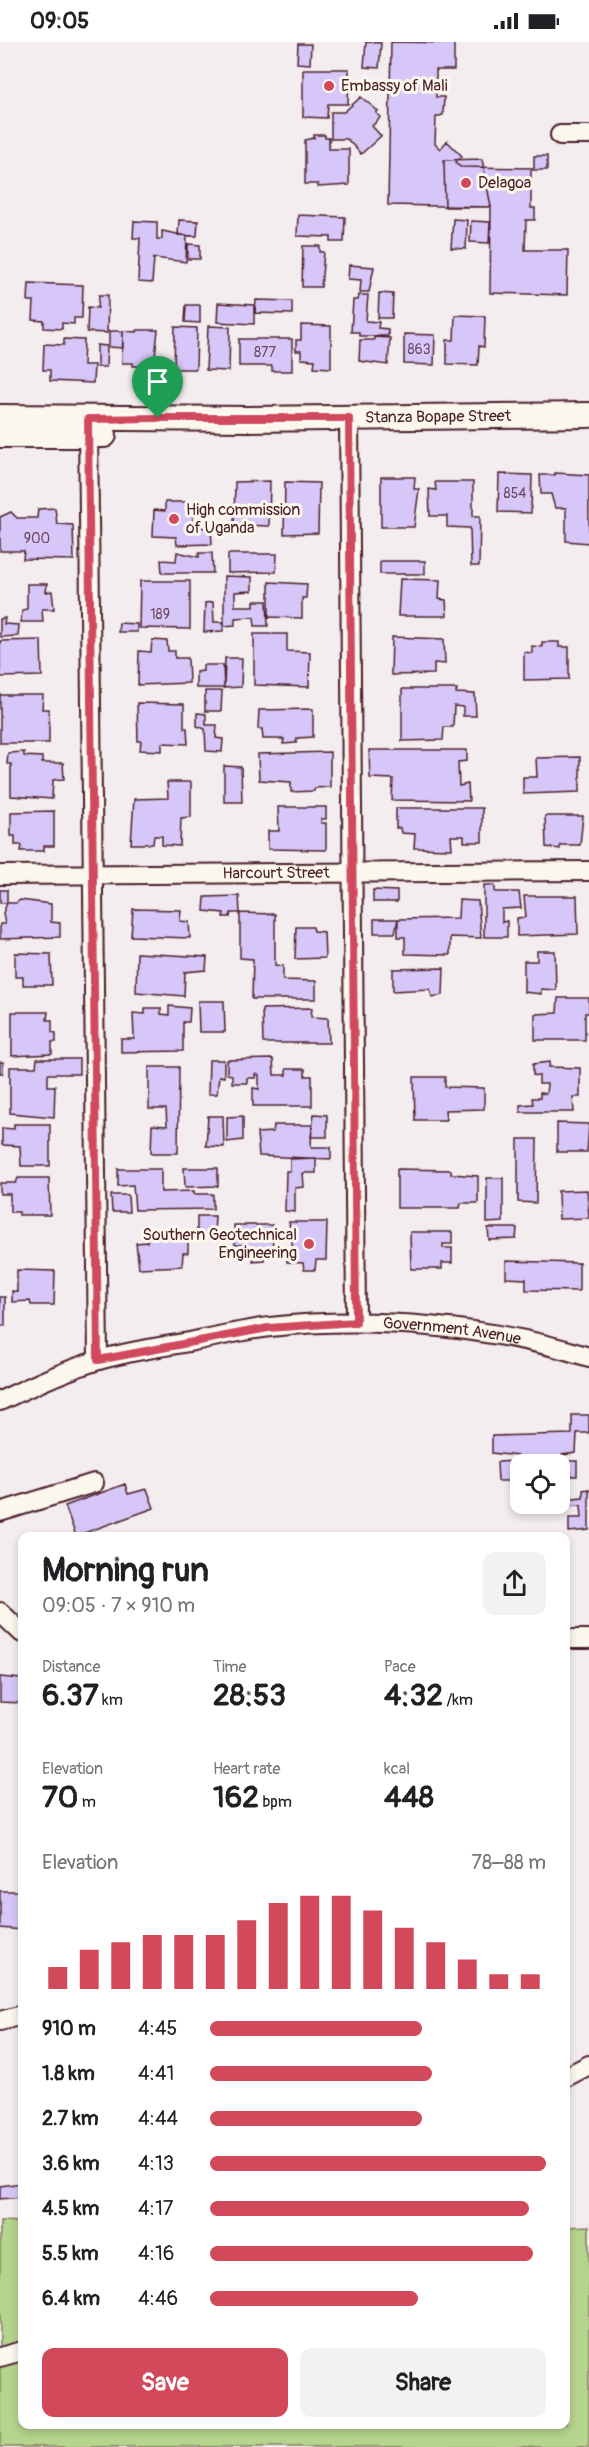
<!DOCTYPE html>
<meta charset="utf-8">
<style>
:root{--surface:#fff;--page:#f2f2f2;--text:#202124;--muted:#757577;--accent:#d1495b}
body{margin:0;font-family:Pangolin,sans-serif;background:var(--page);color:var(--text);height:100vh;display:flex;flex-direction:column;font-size:22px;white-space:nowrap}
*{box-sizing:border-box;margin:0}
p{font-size:20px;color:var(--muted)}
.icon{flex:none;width:33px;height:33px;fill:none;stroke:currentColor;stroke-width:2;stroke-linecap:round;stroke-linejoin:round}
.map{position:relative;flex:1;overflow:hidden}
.drawer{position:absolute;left:18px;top:1490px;width:552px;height:897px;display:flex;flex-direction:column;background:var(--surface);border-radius:12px;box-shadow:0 3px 9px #0003}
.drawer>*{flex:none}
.fabs{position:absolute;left:510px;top:1412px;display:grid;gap:12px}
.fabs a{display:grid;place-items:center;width:60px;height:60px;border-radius:12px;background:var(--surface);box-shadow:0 3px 9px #0003;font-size:30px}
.pin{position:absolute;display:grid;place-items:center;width:51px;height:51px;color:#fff;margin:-62px -26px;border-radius:50% 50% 50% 0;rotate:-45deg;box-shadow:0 0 6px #0007}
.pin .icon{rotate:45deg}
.round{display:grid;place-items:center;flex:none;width:63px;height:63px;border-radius:12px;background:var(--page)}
.head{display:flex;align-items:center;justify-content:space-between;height:102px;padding:0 24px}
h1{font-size:33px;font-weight:700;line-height:45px}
.figures{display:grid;grid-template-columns:repeat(3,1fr);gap:9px;height:102px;padding:6px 24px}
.figures div{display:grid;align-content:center}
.figures b{font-size:30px;font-weight:700}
.figures small{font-size:16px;font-weight:400}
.figures p{font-size:16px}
.chart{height:168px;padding:12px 24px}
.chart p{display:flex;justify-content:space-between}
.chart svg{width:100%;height:108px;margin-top:6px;stroke:var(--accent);stroke-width:6}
.action{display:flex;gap:12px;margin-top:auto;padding:12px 24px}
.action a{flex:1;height:69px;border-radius:12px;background:var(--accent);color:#fff;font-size:24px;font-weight:700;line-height:69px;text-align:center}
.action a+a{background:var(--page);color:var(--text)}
ul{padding:0 24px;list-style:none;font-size:20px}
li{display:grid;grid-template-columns:96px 72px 1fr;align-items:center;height:45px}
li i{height:15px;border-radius:8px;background:var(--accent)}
.status{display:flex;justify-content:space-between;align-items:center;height:42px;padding:0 30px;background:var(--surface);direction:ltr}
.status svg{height:16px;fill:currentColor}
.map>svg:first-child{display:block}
.grass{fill:#b5d48d;stroke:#807a5c;stroke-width:1.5}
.building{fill:#d7c7f9;stroke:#4a1f2b;stroke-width:1.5}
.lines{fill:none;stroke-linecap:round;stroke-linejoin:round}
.minor-casing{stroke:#4a1f2b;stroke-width:22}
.major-casing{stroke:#4a1f2b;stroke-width:28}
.minor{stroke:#fbf7ec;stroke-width:18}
.major{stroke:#fbf7ec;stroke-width:24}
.cycleway-casing{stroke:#fbf7ec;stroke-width:13}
.cycleway{stroke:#1b5e20;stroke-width:9}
.route-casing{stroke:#fff;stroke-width:12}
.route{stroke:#d1495b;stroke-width:8}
.poi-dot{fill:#d1495b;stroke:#fbf7ec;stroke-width:2}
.labels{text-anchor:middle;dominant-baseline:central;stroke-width:6;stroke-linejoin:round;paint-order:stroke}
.number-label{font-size:14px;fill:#6d495e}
.poi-label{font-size:16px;fill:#4a1f2b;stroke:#fbf7ec;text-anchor:start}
.street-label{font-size:16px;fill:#4a1f2b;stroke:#fbf7ec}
</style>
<div class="status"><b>09:05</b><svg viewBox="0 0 49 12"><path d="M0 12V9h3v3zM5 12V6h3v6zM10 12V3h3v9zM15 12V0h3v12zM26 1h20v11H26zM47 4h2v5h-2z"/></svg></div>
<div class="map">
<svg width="589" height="2405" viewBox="0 0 589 2405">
<rect width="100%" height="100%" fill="#f4edef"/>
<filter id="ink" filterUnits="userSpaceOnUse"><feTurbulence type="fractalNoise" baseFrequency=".0167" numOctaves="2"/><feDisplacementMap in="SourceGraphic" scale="12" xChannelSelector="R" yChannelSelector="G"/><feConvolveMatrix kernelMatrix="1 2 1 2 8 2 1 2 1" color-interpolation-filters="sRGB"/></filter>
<g filter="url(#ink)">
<path class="grass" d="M0,2179L22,2180V2382H566V2185L589,2184V2405H0Z"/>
<path class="building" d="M366,0L381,1L379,26L364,25Z
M391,0L454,1V28H436V55H444L443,73L436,75L435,102L440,107L447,99L462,114L456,120L460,125L534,126V114H547V128H531V166H535V178H526L525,208H568L567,253L490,251L491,165L388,163Z
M298,2H311L310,22L297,21Z
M303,27H349L348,62H328L327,76L303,75Z
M361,55L378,69L376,71L381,75L372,84L381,94L361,112L347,97H331V70H344Z
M314,93H325V96H329V107H349V143L318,145V142H305V98L314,96Z
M482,117L491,165H445L444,118Z
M298,173L345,175L344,200H331V195L297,194Z
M453,177L467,178L466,207L451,206Z
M179,178L198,179L197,194L178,193Z
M134,179L157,180V197H162V189L187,194L186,220L154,216L152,241L138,240L140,196H133Z
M471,179L490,180L489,201L470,200Z
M188,202L200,203V217H188Z
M303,204H320V210H324L321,245H302Z
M349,223L374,225L369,250H360L361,238L348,237Z
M29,241L83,243L82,276H74V282L62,281V287L44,286V279L33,278L34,259H28Z
M379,251L393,252L392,276H378Z
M99,253H108L107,291L87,290L88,265L98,266Z
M359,253H368L366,279L379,280L378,286L388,287V294H359V290H351L353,258H358Z
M256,258L292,259V272L255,271Z
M218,261L254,263V282L217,280Z
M186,263H200V281L185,280Z
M455,273L485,274L484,305L479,304L478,323L447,322V298H454Z
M301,283L331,284V326L314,325L315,318L301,317V309H296V298H301Z
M208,284L230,285L229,329L206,328Z
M175,285L197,286L196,327H174Z
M137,288H158L154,324H133V321H122L123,289L137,290Z
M109,289H123V306L109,305Z
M404,292L435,293L434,323L404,322Z
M374,295L390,296L388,323L359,319L360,298H374Z
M64,297L84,298L83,323H94L93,341L50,339V328H43L44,302L64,303Z
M239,297H292V329H272V324H239Z
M97,303L107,304L106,325H97Z
M555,431L589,433V501L566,499V466H555L551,452H541L540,433H555Z
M499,432L532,433L531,471L498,470Z
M381,435H415L414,447H419L414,485H381Z
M270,439L269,484L234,483L235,440Z
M285,440L319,441L318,491L284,492Z
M435,440H473V474H480L479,524H471L470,486L447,485V474H430L429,447L436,448Z
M165,460H193V485L211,486L212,502L177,503L176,495L153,494L154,468L165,469Z
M55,466L57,482L73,483L74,518L23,517L24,509H0V475L11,470L17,476H37L38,467Z
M177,510L199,515V511H212L213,531H162L161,518L176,519Z
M228,512H277L276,530L228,531Z
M380,519H425V532H380Z
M224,534L252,535V549L235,550V564H254V559H267L268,584H255L254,575L235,576V583L224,584Z
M400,537L440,538L439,557L446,558L447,574H398Z
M140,539H190V587L139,586Z
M269,540L307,542L306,556H302V576L269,575Z
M27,542H47L46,550L52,549L54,567H42L43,580H21L22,568L27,567Z
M213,560L214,580H224L223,589L204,590L205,561Z
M5,576L4,582L19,583L18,594L0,595V577Z
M119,581L137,582V590H118Z
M254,592H287V609L310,610L309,645L254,643Z
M392,595L444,597L445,622L434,621V632L391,633Z
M41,598L42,634L0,635V599Z
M152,598L167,599L168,609H175V616H188L189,641L138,643L139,609L151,610Z
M542,600H559V605H569V637L524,638V610L532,611V604L542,605Z
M225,616H242L241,645L224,646Z
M203,623H223L224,646H196V630L203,629Z
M402,647H457L456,651L475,652L476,674H463V665L454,664L453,685H444L443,698L402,699Z
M205,649H222L221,669H205Z
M0,653H43L42,667H49V701H0Z
M137,661L184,662V686H187L188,702L162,701V709L140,708L141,699H138Z
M313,667V695L297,696L296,701L283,702L284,697H263L262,687H258L259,668Z
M197,671L206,672V683H217L216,696L223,697L222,710L206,709L205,687L197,684Z
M369,708H467V719L458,720L459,744L468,742L469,759L392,758L393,737L370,736Z
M24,710V714L42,715V721H63L64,737L53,738L52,757L11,754V722H7L8,711Z
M330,710V745L315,746L314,749L291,750V740L259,738L258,712Z
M580,715V750L523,752V735H537L536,716Z
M224,724L241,725L242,760H224Z
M167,740H191V775L181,776L180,804L162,803V794H154L153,802H131L134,757L168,756Z
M278,765H326V777H321V781H326V808L268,807V789H279Z
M396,766H482V800H464V794H451L452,807L414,806L415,792L401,791L400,786H396Z
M54,769V804H44V809H21L22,803H15V794H11V770Z
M545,774H583L580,803H560V807L546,805Z
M484,843H495V850H519L521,866L502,867V880L507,879V895H484Z
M0,848H7V861H0Z
M373,848L397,849V860H373Z
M239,854L240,871H231L230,875H223L224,871L204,869L205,855Z
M524,854H577L578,892L517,894V876L526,875Z
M20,858L51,862V880L60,881V895L0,897V882H5L3,871L7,861H16Z
M459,858L478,859L481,896L450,895V913L405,912V895H398V877L458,876Z
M133,867L181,868L180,879L189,880L190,896L131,894Z
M240,871L275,872V923L283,924V938L316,939V957H252L253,917L240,916Z
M374,877H398L395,891H374Z
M296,885H313L314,889L324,890L325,916L295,917Z
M537,909H555L556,948L541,947V952L524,950V919H537Z
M15,911L51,912L52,943H23V935H15Z
M137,911L207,915L206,928L185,930L184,954L136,950Z
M444,926L443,953L432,955L430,947L393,949V927Z
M558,956H589V971H585V998H535V972L557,971Z
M198,959H224L225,990H199Z
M169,964L190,966L189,980H183V1009L121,1010V997H134L133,971L145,972V966H161V972L169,973Z
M312,966L311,975L328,976L329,1001H263L262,967Z
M12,970H48L47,978H52V990L56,991V1000H52V1012L12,1014Z
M37,1017H79V1032H48V1044H55L54,1075L10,1071V1025H36Z
M273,1017L274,1033H286V1027H305V1034H312V1064H253V1046L259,1047V1033L255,1032V1036H247V1041H232V1033L227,1032V1018Z
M209,1018H224V1035L219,1034L217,1052H208Z
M0,1020H3V1031H0Z
M550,1020L549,1025L580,1026V1055H573L574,1070H520V1063L533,1062L532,1056H540V1051L546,1052L547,1042H539V1034L533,1033V1022Z
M149,1025H179L178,1111H151L152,1083L167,1084L166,1067H149Z
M414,1035H445V1045L484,1046V1067L445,1068L446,1078H415Z
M314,1072L327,1073V1095H311Z
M208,1074H223L224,1105L206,1104Z
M243,1074V1098L227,1100V1075Z
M557,1081L589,1082L587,1110H557Z
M14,1082H50V1124H21L20,1104L2,1103V1086L14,1087Z
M274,1083H312L311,1105H331V1117L259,1114L257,1091L273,1090Z
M518,1097H537L536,1161L518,1160Z
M316,1116V1131H303L304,1145L295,1146V1170L285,1169L286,1129H290V1117Z
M184,1126H218V1144L185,1145Z
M118,1127H161V1150L194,1149V1152H213V1167L135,1168L133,1143L118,1144Z
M397,1127L451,1128V1132L478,1134V1161H461L460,1166H397Z
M18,1136H49L50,1173H19V1170H10V1152H0V1141H16Z
M487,1136H503V1180L487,1181Z
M587,1148L589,1176L559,1177L558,1149Z
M111,1153H128L129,1170H112Z
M197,1174H215L214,1192L197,1193Z
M289,1180H327L326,1218H316L315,1228H304L303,1221L287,1220V1208H293Z
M234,1183H272L273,1212H265L264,1218L253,1219L254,1211L244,1212L245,1203H235Z
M488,1186H517L516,1197L489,1198Z
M410,1190H452V1202H443V1206H452V1221H442V1227H411Z
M147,1194L188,1196V1211H183L182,1224L139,1226L136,1201L147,1200Z
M506,1219L579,1221V1249L526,1248V1237L506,1236Z
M17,1228L55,1229L54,1263H31L30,1259L12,1260V1249L17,1250Z
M0,1255H5V1284H0Z
M572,1373H589V1391H577L576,1411L562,1413L561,1419H577V1434H560V1422H520V1439H498L497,1420L517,1419V1414L492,1411V1394L572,1392Z
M125,1442L128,1452L147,1447L154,1466L76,1494L65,1464Z
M589,1447V1488L569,1490V1476H582L581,1463L564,1464L563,1457L583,1455V1448Z
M0,1635L22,1637V1661L0,1660Z
M0,1849H22V1888L0,1886Z
M22,2141V2155L0,2157V2144Z"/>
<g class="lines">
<g class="minor-casing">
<g id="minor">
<path d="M560,93H589"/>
<path d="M349,376L356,1280"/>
<path d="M88,381L98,1318"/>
<path id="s1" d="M0,833L589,829"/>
<path id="s2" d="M0,1359C31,1344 63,1329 96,1319C127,1309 162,1305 194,1299C219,1294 245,1288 270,1285C372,1274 492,1284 589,1315"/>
<path d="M0,1470L94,1441"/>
<path d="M0,1570L22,1591"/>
<path d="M566,1597H589"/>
<path d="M0,1979L22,1973"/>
<path d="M566,2035L589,2023"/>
<path d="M0,2315L22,2309"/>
</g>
</g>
<g class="major-casing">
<g id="major">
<path id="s3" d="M0,375L249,377L589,373"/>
<path d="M0,393H104"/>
</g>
</g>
<use href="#minor" class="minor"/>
<use href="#major" class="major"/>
<g class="cycleway-casing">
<path id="cycleway" d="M349,376L356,1280
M88,377L98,1318"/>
</g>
<use href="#cycleway" class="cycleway"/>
</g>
</g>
<g class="lines" filter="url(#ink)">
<g class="route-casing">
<path id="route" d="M158,376H349L356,1280L268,1286L98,1318L88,377Z"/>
</g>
<use href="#route" class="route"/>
</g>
<g class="poi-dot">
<circle cx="329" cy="44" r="6"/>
<circle cx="466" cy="141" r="6"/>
<circle cx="174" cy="477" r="6"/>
<circle cx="309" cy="1202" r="6"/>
</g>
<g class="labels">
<g class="number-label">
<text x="419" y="307">863</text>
<text x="265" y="310">877</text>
<text x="515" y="451">854</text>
<text x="37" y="496">900</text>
<text x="160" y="572">189</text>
</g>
<g class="poi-label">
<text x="341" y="44">Embassy of Mali</text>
<text x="478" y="141">Delagoa</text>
<text x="186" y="468">High commission<tspan x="186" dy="18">of Uganda</tspan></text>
<text x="297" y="1193" text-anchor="end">Southern Geotechnical<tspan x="297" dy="18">Engineering</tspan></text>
</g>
<g class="street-label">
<text stroke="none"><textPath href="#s3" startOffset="438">Stanza Bopape Street</textPath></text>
<text stroke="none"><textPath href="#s1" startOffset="276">Harcourt Street</textPath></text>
<text stroke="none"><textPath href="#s2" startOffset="464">Government Avenue</textPath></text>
</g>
</g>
</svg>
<div class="fabs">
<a><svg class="icon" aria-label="locate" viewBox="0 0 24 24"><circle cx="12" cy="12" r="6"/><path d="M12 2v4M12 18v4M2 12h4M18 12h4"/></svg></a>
</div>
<div class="pin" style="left:158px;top:376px;background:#1e9e55"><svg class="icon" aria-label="arrive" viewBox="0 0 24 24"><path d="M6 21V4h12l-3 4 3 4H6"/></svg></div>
<section class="drawer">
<div class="head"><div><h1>Morning run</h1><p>09:05 · 7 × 910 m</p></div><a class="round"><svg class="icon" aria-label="share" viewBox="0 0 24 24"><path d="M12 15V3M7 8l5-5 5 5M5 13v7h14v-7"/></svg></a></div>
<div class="figures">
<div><p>Distance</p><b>6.37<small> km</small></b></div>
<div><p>Time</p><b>28:53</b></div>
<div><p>Pace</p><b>4:32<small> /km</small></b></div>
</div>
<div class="figures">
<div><p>Elevation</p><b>70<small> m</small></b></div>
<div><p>Heart rate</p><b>162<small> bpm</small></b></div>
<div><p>kcal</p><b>448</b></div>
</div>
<div class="chart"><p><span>Elevation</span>78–88 m</p>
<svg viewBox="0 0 160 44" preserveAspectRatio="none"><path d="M5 44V35M15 44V28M25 44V25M35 44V22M45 44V22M55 44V22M65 44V16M75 44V9M85 44V6M95 44V6M105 44V12M115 44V19M125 44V25M135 44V32M145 44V38M155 44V38"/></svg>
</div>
<ul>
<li><b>910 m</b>4:45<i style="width:63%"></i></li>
<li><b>1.8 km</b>4:41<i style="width:66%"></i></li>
<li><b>2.7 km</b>4:44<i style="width:63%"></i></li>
<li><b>3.6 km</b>4:13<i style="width:100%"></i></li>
<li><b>4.5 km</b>4:17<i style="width:95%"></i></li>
<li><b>5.5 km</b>4:16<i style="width:96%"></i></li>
<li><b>6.4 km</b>4:46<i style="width:62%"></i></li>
</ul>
<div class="action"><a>Save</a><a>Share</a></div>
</section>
</div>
